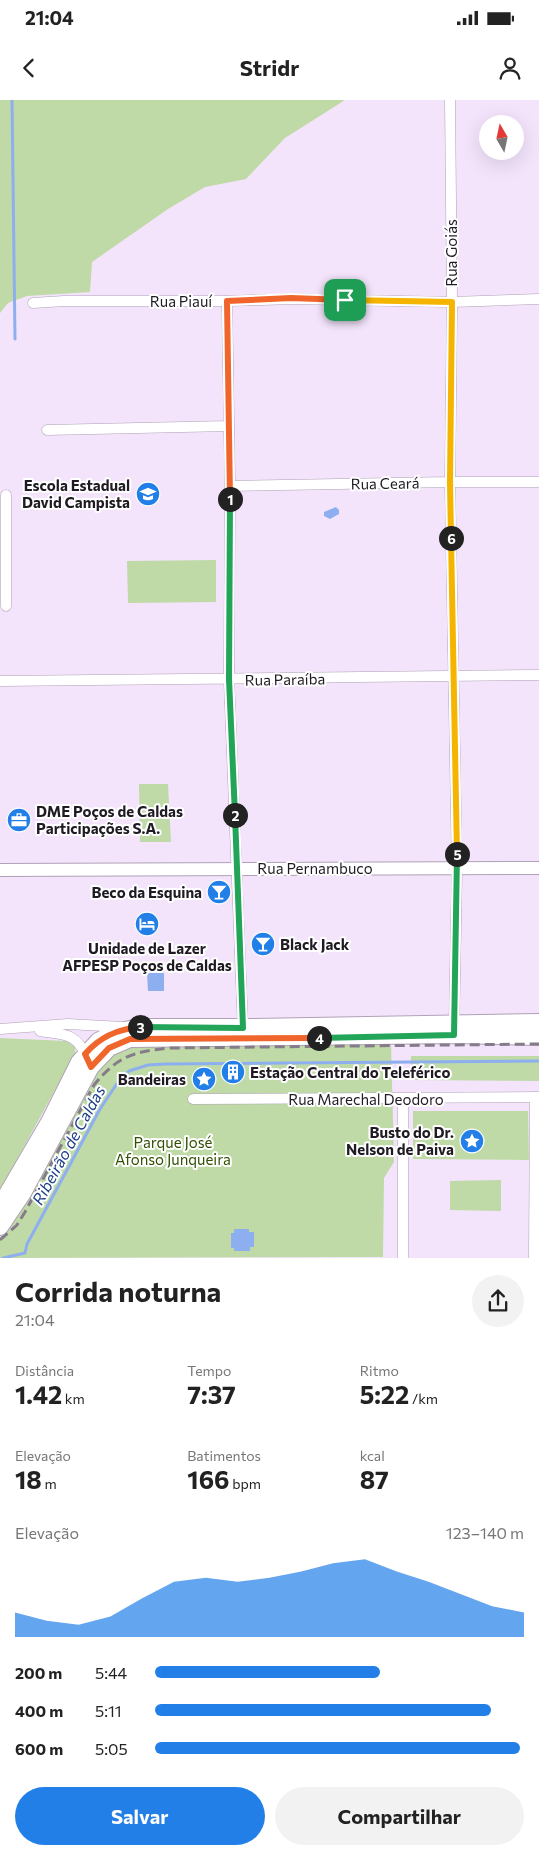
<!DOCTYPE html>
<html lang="pt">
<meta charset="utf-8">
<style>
:root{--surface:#fff;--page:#f2f2f2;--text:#222;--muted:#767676;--accent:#227fe8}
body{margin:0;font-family:Commissioner,sans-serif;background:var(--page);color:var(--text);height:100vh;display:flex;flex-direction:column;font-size:19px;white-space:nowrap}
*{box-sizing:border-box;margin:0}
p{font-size:16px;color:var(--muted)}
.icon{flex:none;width:28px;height:28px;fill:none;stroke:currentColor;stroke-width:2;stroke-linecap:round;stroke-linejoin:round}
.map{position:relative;height:1158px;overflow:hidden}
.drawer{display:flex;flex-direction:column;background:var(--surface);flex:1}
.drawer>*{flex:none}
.needle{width:32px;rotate:351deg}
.buttons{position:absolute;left:479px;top:15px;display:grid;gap:10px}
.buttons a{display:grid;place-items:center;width:45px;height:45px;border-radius:50%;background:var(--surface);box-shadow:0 5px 20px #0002;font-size:25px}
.pin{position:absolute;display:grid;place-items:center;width:42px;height:42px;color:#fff;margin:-21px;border-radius:10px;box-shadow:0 2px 8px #0006}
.km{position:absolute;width:25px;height:25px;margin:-12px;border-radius:50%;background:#222;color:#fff;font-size:14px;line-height:25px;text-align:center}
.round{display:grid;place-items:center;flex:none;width:52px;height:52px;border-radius:26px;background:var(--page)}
.overview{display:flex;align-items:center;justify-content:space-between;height:85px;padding:0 15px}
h1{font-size:28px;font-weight:700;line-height:38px}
.figures{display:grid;grid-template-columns:repeat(3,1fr);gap:8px;height:85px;padding:5px 15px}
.figures div{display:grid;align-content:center}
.figures b{font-size:25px;font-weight:700}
.figures small{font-size:14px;font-weight:400}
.figures p{font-size:14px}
.chart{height:140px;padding:10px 15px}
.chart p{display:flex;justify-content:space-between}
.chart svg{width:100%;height:90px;margin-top:5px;fill:var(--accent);opacity:.7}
.cta{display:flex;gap:10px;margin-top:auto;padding:10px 15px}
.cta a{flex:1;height:58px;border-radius:30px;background:var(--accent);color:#fff;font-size:20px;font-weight:700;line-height:58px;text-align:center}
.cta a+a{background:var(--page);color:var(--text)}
ul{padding:0 15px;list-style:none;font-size:16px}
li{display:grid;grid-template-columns:80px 60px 1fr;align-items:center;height:38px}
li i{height:12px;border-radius:6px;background:var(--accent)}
.status{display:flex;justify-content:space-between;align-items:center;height:35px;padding:0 25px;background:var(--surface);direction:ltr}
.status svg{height:14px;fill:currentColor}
header{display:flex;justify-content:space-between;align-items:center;height:65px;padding:0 15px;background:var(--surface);font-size:22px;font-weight:700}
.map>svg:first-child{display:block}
.green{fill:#bfdaa6}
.water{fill:#8eafef}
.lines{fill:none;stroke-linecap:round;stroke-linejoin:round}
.stream{stroke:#8eafef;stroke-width:3}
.minor-casing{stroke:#afa1b7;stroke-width:11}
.tertiary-casing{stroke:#afa1b7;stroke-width:14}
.primary-casing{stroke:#afa1b7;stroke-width:18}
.minor{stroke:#fff;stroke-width:10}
.tertiary{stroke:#fff;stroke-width:12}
.primary{stroke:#fff;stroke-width:16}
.rail{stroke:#857b8a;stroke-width:3;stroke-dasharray:10 5;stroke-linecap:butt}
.split-1-casing{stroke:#fff;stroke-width:10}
.split-2-casing{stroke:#fff;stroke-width:10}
.split-3-casing{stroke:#fff;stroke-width:10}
.split-4-casing{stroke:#fff;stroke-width:10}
.split-5-casing{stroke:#fff;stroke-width:10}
.split-6-casing{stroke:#fff;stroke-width:10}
.split-7-casing{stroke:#fff;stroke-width:10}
.split-1{stroke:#f0652b;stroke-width:6}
.split-2{stroke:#22a559;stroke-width:6}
.split-3{stroke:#22a559;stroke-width:6}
.split-4{stroke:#f0652b;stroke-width:6}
.split-5{stroke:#22a559;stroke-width:6}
.split-6{stroke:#f5b400;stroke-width:6}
.split-7{stroke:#f5b400;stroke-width:6}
.labels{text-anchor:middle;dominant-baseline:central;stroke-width:4;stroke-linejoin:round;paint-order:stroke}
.street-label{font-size:15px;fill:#201b23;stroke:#fff}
.poi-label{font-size:15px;font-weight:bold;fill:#201b23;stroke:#fff;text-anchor:end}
.park-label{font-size:15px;fill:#314f03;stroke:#fff}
.water-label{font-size:16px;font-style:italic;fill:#1c3e88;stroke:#fff}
</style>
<div class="status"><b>21:04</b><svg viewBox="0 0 49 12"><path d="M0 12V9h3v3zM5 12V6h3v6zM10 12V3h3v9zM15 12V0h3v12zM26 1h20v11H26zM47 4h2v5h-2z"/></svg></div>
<header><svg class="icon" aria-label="back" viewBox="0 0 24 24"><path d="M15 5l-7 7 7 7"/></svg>Stridr<svg class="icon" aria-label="person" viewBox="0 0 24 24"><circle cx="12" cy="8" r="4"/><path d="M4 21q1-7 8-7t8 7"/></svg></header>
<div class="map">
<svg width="539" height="1158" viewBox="0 0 539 1158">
<rect width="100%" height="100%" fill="#f3e4fb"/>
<path class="green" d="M0,0H345L285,38L246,79L205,87L168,109L92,162L90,192L27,196L8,203L0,213Z
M216,460V502L128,503L127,461Z
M139,684H168L171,742H140Z
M0,938L66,941L75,947V953L0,1091Z
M391,942L394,1062L384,1078L383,1157L0,1158V1137L9,1127L80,995L108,956L130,946Z
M411,956H539V981L411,980Z
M413,1011H528L529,1060L413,1059Z
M501,1080V1111L450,1110V1081Z"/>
<path class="water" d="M336,407L339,410V414L330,419L324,416V412Z
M147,873H164V891H148Z
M234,1129H249V1132H254V1147H250V1151H234V1148H231V1133H234Z"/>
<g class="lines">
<path class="stream" d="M12,0L15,239
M25,1153L27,1144L100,1009L118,982L129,971L148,965L166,964L539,961
M3,1158L25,1153"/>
<g class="minor-casing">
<path id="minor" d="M450,0L452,202L450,382L457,769L454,929
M227,201L230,386L229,579L243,930
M33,203L64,201H227L291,199L452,202L539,199
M47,330L229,326
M230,386L450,382H539
M6,506V395
M0,581L539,575
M0,929L68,924L122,927
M40,931C65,935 75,932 87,957
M193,999L539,997
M403,1158V999
M534,1158L535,997"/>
</g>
<g class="tertiary-casing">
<path id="tertiary" d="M0,770L539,768"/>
</g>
<g class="primary-casing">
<path id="primary" d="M0,1106L49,1022L79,962L98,941L114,933L138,927H252L539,922
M0,1127L23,1093L91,967L109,948L130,939L454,935L539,937"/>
</g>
<use href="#minor" class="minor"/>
<use href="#tertiary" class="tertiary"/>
<use href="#primary" class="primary"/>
<path class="rail" d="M0,1140L17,1125L25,1112L94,985C118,956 132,952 169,948L539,944"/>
</g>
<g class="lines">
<g class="split-1-casing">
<path id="split-1" d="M230,399L227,201L291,198L345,200"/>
</g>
<g class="split-2-casing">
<path id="split-2" d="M230,399L229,579L235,715"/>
</g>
<g class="split-3-casing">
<path id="split-3" d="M140,927L243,928L235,715"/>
</g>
<g class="split-4-casing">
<path id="split-4" d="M140,927C117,929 100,937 85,954L91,967L109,948L130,939L319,938"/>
</g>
<g class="split-5-casing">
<path id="split-5" d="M319,938L454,935L457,754"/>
</g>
<g class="split-6-casing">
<path id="split-6" d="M451,438L457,754"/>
</g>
<g class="split-7-casing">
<path id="split-7" d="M345,200L452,202L450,382L451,438"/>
</g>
<use href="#split-1" class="split-1"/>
<use href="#split-2" class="split-2"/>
<use href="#split-3" class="split-3"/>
<use href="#split-4" class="split-4"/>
<use href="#split-5" class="split-5"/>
<use href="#split-6" class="split-6"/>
<use href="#split-7" class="split-7"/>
</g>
<defs>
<g id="school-disc" transform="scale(1.25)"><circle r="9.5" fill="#227fe8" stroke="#fff"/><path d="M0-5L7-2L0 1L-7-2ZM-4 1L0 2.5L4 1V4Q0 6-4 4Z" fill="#fff"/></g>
<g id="office-disc" transform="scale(1.25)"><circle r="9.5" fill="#227fe8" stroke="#fff"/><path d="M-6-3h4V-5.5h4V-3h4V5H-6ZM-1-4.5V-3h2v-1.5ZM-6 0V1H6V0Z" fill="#fff"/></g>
<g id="bar-disc" transform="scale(1.25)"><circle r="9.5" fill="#227fe8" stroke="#fff"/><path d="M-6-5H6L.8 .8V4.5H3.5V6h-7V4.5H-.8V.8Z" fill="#fff"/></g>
<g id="hotel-disc" transform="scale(1.25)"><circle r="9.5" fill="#227fe8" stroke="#fff"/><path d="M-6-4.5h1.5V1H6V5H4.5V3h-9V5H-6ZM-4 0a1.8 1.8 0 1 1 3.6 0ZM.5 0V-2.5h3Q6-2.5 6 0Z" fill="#fff"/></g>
<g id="building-disc" transform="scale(1.25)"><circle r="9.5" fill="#227fe8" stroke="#fff"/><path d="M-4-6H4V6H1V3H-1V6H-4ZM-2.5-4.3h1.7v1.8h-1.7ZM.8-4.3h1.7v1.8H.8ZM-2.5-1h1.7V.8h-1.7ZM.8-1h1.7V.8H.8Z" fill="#fff"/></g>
<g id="sight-disc" transform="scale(1.25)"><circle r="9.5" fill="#227fe8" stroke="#fff"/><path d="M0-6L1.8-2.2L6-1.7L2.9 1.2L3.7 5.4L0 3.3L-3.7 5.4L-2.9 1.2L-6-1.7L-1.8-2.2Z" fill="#fff"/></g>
</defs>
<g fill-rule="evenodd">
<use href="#school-disc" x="148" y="394"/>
<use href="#office-disc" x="19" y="720"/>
<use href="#bar-disc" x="219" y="792"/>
<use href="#hotel-disc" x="147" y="824"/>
<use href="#bar-disc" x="263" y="844"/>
<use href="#building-disc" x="233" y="972"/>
<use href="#sight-disc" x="204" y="979"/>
<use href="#sight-disc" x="472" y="1041"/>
</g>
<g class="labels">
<g class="street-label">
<text transform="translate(451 153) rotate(-90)">Rua Goiás</text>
<text x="181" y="201">Rua Piauí</text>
<text transform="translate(385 383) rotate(-1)">Rua Ceará</text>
<text transform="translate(285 579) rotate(-1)">Rua Paraíba</text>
<text x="315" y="768">Rua Pernambuco</text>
<text x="366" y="999">Rua Marechal Deodoro</text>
</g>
<g class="poi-label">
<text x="130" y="385">Escola Estadual<tspan x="130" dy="17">David Campista</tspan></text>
<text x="36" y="711" text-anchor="start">DME Poços de Caldas<tspan x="36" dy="17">Participações S.A.</tspan></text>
<text x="202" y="792">Beco da Esquina</text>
<text x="280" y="844" text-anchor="start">Black Jack</text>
<text x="147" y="848" text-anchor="middle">Unidade de Lazer<tspan x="147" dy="17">AFPESP Poços de Caldas</tspan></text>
<text x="250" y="972" text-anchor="start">Estação Central do Teleférico</text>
<text x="186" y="979">Bandeiras</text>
<text x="454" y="1032">Busto do Dr.<tspan x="454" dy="17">Nelson de Paiva</tspan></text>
</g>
<g class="park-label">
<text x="173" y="1042">Parque José<tspan x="173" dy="17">Afonso Junqueira</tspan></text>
</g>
<g class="water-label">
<text transform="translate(68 1045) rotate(-61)">Ribeirão de Caldas</text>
</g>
</g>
</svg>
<div class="buttons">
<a><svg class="needle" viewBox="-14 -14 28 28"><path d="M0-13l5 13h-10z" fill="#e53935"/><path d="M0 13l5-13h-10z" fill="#767676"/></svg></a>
</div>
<div class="pin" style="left:345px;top:200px;background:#1e9e55"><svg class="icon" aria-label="arrive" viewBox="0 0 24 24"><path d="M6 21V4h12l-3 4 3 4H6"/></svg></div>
<b class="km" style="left:230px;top:399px">1</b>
<b class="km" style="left:235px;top:715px">2</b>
<b class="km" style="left:140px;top:927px">3</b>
<b class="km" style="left:319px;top:938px">4</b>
<b class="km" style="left:457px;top:754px">5</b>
<b class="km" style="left:451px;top:438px">6</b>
</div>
<section class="drawer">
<div class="overview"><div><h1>Corrida noturna</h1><p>21:04</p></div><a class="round"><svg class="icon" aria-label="share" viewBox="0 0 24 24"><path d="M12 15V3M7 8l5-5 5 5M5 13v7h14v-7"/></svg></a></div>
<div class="figures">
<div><p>Distância</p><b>1.42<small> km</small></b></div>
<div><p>Tempo</p><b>7:37</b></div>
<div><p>Ritmo</p><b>5:22<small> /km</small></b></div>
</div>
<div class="figures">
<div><p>Elevação</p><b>18<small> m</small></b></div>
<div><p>Batimentos</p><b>166<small> bpm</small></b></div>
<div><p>kcal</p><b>87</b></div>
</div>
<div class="chart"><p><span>Elevação</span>123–140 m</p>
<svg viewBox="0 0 160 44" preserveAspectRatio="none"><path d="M0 44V32L10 36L20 38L30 34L40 25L50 17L60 15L70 17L80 15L90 12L100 8L110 6L120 12L130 17L140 23L150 29L160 32V44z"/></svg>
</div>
<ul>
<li><b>200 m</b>5:44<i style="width:61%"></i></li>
<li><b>400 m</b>5:11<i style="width:91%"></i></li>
<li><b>600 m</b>5:05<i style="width:99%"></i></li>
</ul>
<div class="cta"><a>Salvar</a><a>Compartilhar</a></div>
</section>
